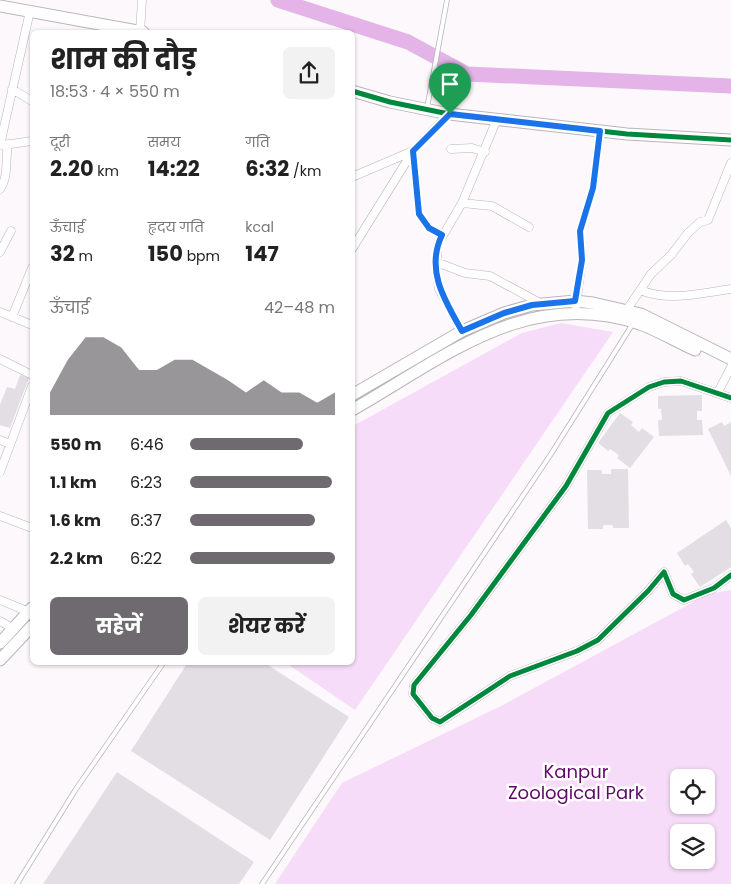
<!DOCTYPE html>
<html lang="hi">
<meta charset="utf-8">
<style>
:root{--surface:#fff;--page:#f2f2f2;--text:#222;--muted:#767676;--accent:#6f6a70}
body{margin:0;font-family:Poppins,"Noto Sans Devanagari",sans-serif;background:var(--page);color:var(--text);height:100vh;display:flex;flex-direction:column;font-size:19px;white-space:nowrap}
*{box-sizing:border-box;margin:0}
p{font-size:16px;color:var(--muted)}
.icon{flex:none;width:28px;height:28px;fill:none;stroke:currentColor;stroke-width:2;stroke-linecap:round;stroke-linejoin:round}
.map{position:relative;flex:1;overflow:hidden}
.details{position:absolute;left:30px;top:30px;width:325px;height:635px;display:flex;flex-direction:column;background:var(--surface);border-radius:8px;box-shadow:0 1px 4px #0004}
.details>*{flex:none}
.fabs{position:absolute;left:670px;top:769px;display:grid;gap:10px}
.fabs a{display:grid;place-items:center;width:45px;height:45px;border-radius:8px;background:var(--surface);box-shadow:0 1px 4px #0004;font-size:25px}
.pin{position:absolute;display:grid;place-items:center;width:42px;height:42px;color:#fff;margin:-51px -21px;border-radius:50% 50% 50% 0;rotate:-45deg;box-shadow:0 0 5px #0007}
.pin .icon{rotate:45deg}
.round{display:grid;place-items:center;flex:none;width:52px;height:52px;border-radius:8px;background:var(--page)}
.headline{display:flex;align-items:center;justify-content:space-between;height:85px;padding:0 20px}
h1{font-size:28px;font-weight:700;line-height:38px}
.figures{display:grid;grid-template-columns:repeat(3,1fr);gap:8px;height:85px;padding:5px 20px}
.figures div{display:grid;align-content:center}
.figures b{font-size:21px;font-weight:700}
.figures small{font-size:14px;font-weight:400}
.figures p{font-size:14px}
.chart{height:140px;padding:10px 20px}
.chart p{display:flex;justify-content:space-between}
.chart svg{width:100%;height:90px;margin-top:5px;fill:var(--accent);opacity:.7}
.action{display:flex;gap:10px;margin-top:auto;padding:10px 20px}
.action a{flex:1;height:58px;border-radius:8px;background:var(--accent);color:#fff;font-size:20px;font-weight:700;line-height:58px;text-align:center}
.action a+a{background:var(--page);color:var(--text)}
ul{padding:0 20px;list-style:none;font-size:16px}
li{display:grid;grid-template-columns:80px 60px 1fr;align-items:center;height:38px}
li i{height:12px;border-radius:6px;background:var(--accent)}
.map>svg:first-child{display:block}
.green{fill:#f6dcf8;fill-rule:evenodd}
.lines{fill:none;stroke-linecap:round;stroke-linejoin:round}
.river{stroke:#e4b3e8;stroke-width:15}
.building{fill:#e3dee4}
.lane-casing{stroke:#b9b5b9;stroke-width:5.5}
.street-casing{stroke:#b9b5b9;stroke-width:9}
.secondary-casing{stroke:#b9b5b9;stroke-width:13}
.lane{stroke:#fffeff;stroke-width:4}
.street{stroke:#fffeff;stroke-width:8}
.secondary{stroke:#fffeff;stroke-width:11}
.cycleway-casing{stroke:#fff;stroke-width:8}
.cycleway{stroke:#00873e;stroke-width:5}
.route-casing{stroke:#fff;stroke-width:10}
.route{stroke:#1a73e8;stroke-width:6}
.labels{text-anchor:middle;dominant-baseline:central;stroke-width:5;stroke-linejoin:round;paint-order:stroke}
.park-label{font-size:18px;fill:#5f0869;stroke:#fff}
</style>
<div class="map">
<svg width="731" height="884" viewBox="0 0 731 884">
<rect width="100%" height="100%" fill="#fcf8fc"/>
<path class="green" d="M561,323L613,332L355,710L286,663L352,662L353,426L522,333Z
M731,590V884H275L342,783L501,706L708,594ZM679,778H706V805H679ZM679,832H706V860H679Z"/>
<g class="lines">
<path class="river" d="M278,0L408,42L467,74L731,86"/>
</g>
<path class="building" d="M20,375L29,378L10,428L0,425V405L7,387L15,389Z
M702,395V411H697V420H702L703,435L659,436L658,420H662L661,409H658V396Z
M620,413L633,422L631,425L639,432L642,428L654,437L630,468L617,458L619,455L610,449L608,451L598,443Z
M722,422L724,426L731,422V476L708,429Z
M611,469H628L629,528H613V525H603V529H588L587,470H602V474H611Z
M726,520L731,528V567L700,587L691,574L694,572L688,564L685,566L677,553Z
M188,662H263L349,717L270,840L131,751Z
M117,772L254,862L239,884H43Z"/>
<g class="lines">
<g class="lane-casing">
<path id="lane" d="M427,108L447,0
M17,884L76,789L164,662
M262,884L551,454L632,325"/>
</g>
<g class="street-casing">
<path id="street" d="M140,32L142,0
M12,89L32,101
M0,145L30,11
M4,145L32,141
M451,149L472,148L485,152
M413,151L419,214L429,228L442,235
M352,177L413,151
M0,189C9,176 5,160 8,144
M462,203L492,206L529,227
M352,249L413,151L449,114
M0,252L11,231
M436,262L465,273L490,276L542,304
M640,290C669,302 701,293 731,289
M626,311L651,274L671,255L688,233L700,222L708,220L731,163
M0,312L32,325
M575,313L582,259L580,231L593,188L600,131
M12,317L32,268
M462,331L439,289L436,268L438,244L462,203L497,119
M0,359L32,375
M718,392L731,367
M731,398L681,381L664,382L649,387L608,413L566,486L471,615L414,685L413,694L432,718L440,722L510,676L577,651L598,640L648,591L664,572L673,594L684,600L714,588L731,575
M0,440L10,444
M0,472L32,386
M0,516L32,528
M0,600L29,612
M0,621L14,629"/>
</g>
<g class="secondary-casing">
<path id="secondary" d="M0,6L143,32
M352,91L390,102L449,114L627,134L731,140
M352,395L462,331L504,313L532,305L575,301L593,303L641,314L731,359
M352,410C444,358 527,286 640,324C659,331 677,342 695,350
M0,643L32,608
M0,660L32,626"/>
</g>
<use href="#lane" class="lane"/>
<use href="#street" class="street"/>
<use href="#secondary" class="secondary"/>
<g class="cycleway-casing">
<path id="cycleway" d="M352,91L390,102L449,114L627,134L731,140
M731,398L681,381L664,382L649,387L608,413L566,486L471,615L414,685L413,694L432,718L440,722L510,676L577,651L598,640L648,591L664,572L673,594L684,600L714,588L731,575"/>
</g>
<use href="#cycleway" class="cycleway"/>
</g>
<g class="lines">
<g class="route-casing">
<path id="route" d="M450,114L600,131L593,188L580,231L582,260L575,301L532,305L504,313L462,331C445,301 425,270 442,235L429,228L419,214L413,151Z"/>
</g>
<use href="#route" class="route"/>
</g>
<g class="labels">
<g class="park-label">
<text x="576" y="771">Kanpur<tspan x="576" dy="21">Zoological Park</tspan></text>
</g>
</g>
</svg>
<div class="fabs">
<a><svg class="icon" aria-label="locate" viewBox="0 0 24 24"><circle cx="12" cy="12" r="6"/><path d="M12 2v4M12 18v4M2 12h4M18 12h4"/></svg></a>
<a><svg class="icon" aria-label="layers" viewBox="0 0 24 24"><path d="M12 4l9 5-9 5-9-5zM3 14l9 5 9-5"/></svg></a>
</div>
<div class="pin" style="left:450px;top:114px;background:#1e9e55"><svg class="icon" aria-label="arrive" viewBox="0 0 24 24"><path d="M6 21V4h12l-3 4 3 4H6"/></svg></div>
<section class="details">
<div class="headline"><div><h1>शाम की दौड़</h1><p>18:53 · 4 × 550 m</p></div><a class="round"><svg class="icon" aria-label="share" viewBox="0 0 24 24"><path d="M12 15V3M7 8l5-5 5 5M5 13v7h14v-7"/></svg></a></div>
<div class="figures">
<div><p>दूरी</p><b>2.20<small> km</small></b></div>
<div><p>समय</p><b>14:22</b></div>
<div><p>गति</p><b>6:32<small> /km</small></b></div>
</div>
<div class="figures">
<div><p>ऊँचाई</p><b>32<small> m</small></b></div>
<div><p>हृदय गति</p><b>150<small> bpm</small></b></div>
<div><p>kcal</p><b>147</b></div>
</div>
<div class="chart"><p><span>ऊँचाई</span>42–48 m</p>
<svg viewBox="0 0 160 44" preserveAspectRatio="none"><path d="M0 44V33L10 17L20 6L30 6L40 11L50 22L60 22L70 17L80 17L90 22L100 27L110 33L120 27L130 33L140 33L150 38L160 33V44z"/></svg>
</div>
<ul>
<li><b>550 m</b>6:46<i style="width:78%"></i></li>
<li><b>1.1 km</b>6:23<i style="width:98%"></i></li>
<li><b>1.6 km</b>6:37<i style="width:86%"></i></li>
<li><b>2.2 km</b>6:22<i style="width:100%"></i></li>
</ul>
<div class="action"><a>सहेजें</a><a>शेयर करें</a></div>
</section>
</div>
